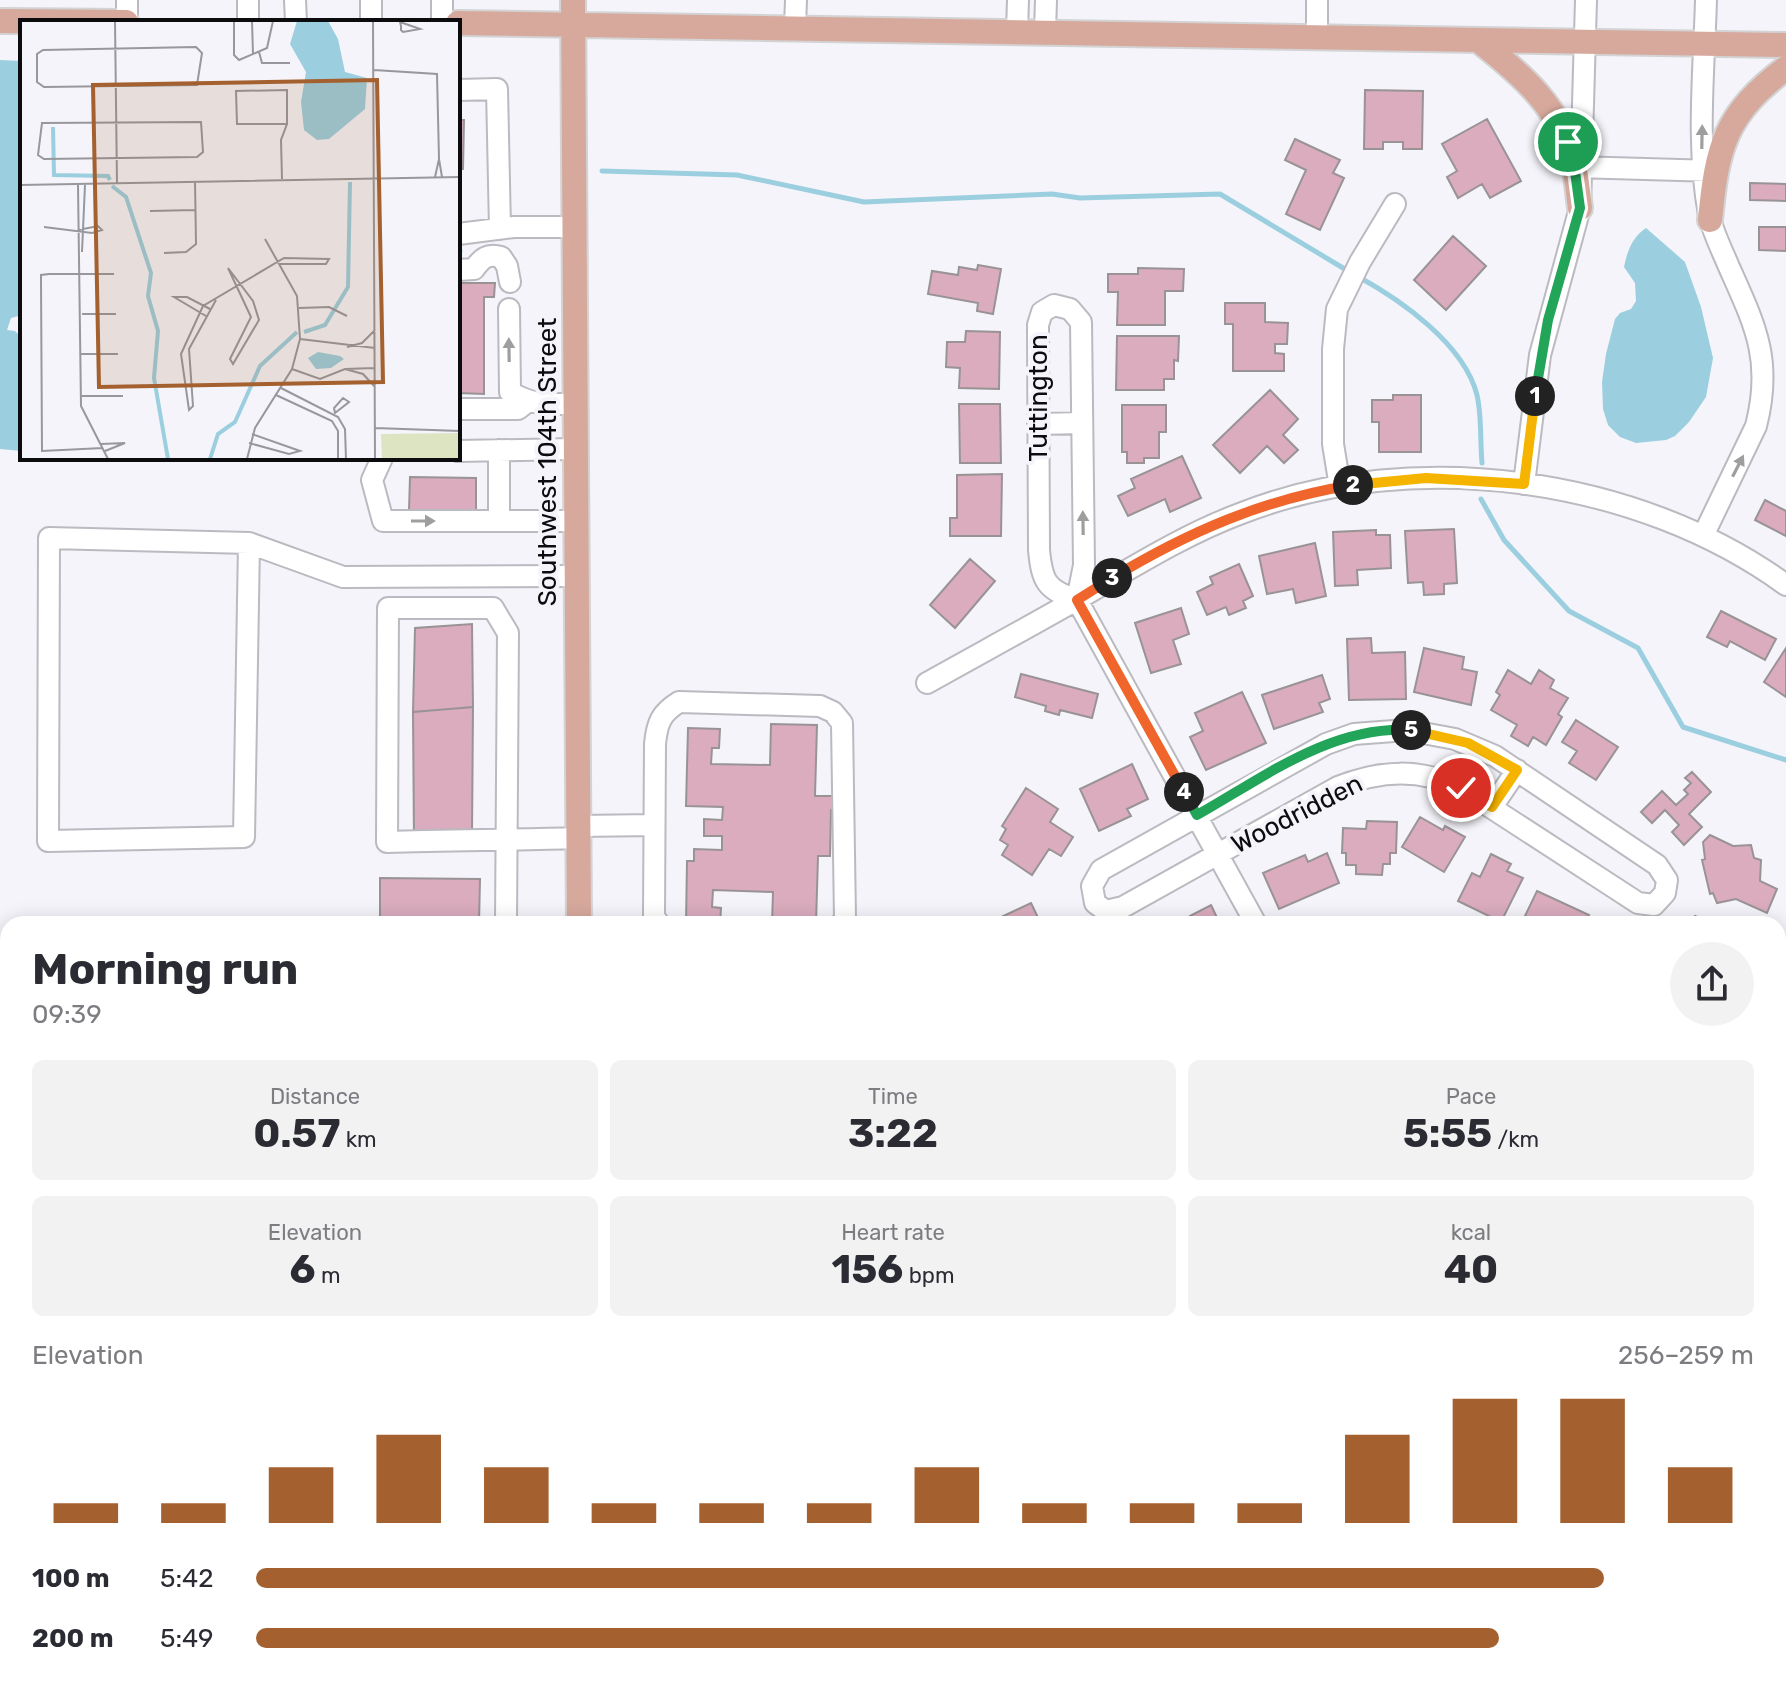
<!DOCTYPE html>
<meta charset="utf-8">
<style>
:root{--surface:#fff;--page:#f2f2f3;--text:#2b2b33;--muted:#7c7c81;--accent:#a4612f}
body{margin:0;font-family:Rubik,sans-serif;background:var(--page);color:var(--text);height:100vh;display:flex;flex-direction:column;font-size:30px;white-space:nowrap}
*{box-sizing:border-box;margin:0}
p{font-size:26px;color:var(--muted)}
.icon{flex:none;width:44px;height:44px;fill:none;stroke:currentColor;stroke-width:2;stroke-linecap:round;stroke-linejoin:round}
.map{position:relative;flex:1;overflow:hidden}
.side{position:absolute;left:0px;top:916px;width:1786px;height:770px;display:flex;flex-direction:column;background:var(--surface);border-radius:24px 24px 0 0;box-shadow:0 4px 20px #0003}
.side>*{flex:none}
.pin{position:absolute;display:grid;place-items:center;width:68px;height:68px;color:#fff;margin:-34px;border:4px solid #fff;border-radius:50%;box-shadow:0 2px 8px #0007}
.km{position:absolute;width:40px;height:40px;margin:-20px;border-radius:50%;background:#222;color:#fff;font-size:22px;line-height:40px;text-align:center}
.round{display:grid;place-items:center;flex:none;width:84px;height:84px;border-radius:42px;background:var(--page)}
.summary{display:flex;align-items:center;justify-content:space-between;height:136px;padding:0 32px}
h1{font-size:44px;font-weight:700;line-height:60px}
.metrics{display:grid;grid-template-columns:repeat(3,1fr);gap:12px;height:136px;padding:8px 32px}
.metrics div{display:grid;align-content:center;border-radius:12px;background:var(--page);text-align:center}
.metrics b{font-size:40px;font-weight:700}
.metrics small{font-size:22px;font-weight:400}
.metrics p{font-size:22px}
.chart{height:224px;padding:16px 32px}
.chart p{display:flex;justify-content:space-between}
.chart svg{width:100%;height:144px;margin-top:8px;stroke:var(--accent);stroke-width:6}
ul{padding:0 32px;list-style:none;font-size:26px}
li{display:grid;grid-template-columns:128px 96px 1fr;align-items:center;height:60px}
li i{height:20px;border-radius:10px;background:var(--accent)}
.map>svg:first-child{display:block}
.water{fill:#9bcfdf}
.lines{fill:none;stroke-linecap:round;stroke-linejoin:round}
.stream{stroke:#9bcfdf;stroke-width:5}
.building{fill:#daacbd;stroke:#999395;stroke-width:2}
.minor-casing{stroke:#babac0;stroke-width:24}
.major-casing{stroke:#d3d3d4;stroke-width:28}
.minor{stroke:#fff;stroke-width:20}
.major{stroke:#d7a99d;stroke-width:24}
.oneway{fill:#9e9e9f}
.split-1-casing{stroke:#fff;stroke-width:16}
.split-2-casing{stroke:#fff;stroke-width:16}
.split-3-casing{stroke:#fff;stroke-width:16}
.split-4-casing{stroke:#fff;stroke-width:16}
.split-5-casing{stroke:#fff;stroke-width:16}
.split-6-casing{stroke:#fff;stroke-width:16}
.split-1{stroke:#22a559;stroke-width:10}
.split-2{stroke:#f5b400;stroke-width:10}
.split-3{stroke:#f0652b;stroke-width:10}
.split-4{stroke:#f0652b;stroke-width:10}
.split-5{stroke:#22a559;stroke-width:10}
.split-6{stroke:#f5b400;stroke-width:10}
.labels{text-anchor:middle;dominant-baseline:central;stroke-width:8;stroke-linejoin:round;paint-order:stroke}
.street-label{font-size:26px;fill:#0c0c0e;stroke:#f4f4fa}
.inset-river{fill:none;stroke:#9bcfdf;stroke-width:4}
.inset-road{fill:none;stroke:#97979c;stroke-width:2}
.view{fill:#a4612f;fill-opacity:0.15;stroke:#a4612f;stroke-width:4}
.inset-edge{fill:none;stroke:#0c0c0e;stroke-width:4}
</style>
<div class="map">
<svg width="1786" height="1685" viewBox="0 0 1786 1685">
<rect width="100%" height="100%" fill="#f4f4fa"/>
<path class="water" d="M0,60L22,61V315L11,318L7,330L15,331L22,338V451L0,449Z
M1646,228L1685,262L1701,307L1713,358L1706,397L1689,422L1675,436L1666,440L1636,443L1620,437L1608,425L1603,409L1602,382L1606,354L1615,319L1620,313L1631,309L1636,301L1635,283L1624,267C1627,252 1632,237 1646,228Z"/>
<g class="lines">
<path class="stream" d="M602,171L737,175L864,202L1052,194L1080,198L1220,194L1348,271
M458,251H460
M1357,276C1401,300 1464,344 1477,395C1482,417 1480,442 1482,463
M1481,499L1504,540L1569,611L1638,648L1683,727L1786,760
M1778,1349H1786
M536,1678V1685"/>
</g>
<path class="building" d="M1365,90L1423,91L1422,149H1403V142H1383V149H1364Z
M1487,119L1521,181L1490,198L1482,184L1458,198L1447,177L1457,171L1442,144Z
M458,120H464L463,169H458Z
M1295,139L1340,160L1333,173L1344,178L1320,230L1286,214L1306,170L1285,160Z
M1750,183L1786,184V201L1750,200Z
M1759,227H1786V251L1759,250Z
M1453,236L1486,266L1446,310L1414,280Z
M978,265L1001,269L993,314L977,311L978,303L928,294L932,271L958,275L959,267L977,270Z
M1138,268L1184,269L1183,291H1165V325H1117L1118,292H1108V274H1138Z
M458,283H495L494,297H484V394L458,393Z
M1225,303H1265V322L1288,323L1287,344H1275V353L1284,354V371H1233V324H1225Z
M966,331L1000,332L999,389L959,388L960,368L946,367L947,342H965Z
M1117,336H1179L1178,361L1174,360V379H1164V390H1116Z
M1270,390L1298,419L1283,435L1298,450L1284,463L1267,446L1240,473L1213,445Z
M1393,395H1421V452H1379V422H1372V400H1393Z
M959,404H1000L1001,463H960Z
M1122,405H1166V432H1159V458H1144V463H1127V452H1122Z
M1182,456L1201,498L1170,512L1165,499L1128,516L1118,496L1135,488L1131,479Z
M1002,474L1001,536H950V518H957V475Z
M410,477L476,478V511L409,510Z
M1765,500L1786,511V536L1755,520Z
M1454,529L1457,583L1444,584V594L1424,595L1423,582L1408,583L1405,531Z
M1376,530V535H1390L1391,568L1357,570L1358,585L1335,586L1333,532Z
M1315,543L1326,596L1296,603L1293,589L1267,594L1259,556Z
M970,559L995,581L955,628L930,605Z
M1239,564L1253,596L1243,601L1246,608L1229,615L1226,607L1207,615L1197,592L1213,584L1210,577Z
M1181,608L1189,634L1173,640L1181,664L1151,673L1135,623Z
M1721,611L1776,639L1765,660L1730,641L1727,647L1707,637Z
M472,624L473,707L413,712L415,628Z
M1371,638L1372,653L1405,652L1406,699L1349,700L1347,639Z
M1424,648L1464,657L1462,669L1477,672L1471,705L1414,692Z
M1786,648V697L1764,682Z
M1508,670L1531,684L1539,670L1554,680L1550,688L1568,698L1558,714L1562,717L1546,745L1533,737L1528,746L1511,736L1517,725L1491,710L1500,695L1496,692Z
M1021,674L1098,694L1092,718L1060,710L1059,715L1045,711L1046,706L1015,697Z
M1322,675L1330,699L1319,703L1323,712L1274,729L1262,695Z
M1242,692L1266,743L1206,770L1190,737L1203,731L1195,713Z
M473,707L472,834L414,841L413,712Z
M1576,720L1618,747L1596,780L1569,763L1577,751L1562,742Z
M771,724L817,725L815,796H835V810H831L830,856H818L816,924H772L773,892L713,890L712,907L721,908L720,924H686L687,861H694V849L722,850V836H704V819L722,820L723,807L686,806L688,728L720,729L719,748H712L711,764L770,765Z
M1132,764L1148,799L1127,809L1131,816L1099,831L1080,789Z
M1692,772L1711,792L1689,814L1702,827L1684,845L1672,832L1679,825L1665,810L1652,823L1641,812L1662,791L1676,805L1688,794L1684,790L1691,783L1685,778Z
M1026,788L1058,809L1050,822L1073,837L1061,856L1049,849L1032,875L1002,855L1008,845L1000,840L1006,829L1002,826Z
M1420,817L1443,830L1445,826L1465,837L1444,872L1402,847Z
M1367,821L1397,822L1396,853H1390V864H1383L1382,875L1356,874V865H1346V853H1342L1343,828L1366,829Z
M1710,835L1733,846L1751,845L1754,858L1761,860L1760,881L1777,889L1767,913L1736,899L1717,903L1713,893L1710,894L1702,860L1705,859L1703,842Z
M1327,853L1339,883L1279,909L1263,873L1305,855L1308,862Z
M1491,854L1511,864L1507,871L1523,878L1501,922L1458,901L1472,873L1480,877Z
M380,878L480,879L479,924H380Z
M1537,891L1589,915L1585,924H1531L1523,920Z
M1031,903L1041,924H999L997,919Z
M1211,905L1220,924H1185L1192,920L1190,916Z
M1695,916L1712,924H1691Z
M1786,1075V1117H1778V1076Z
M1778,1515L1786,1516V1548L1780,1575Z
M1778,1597H1784L1783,1611H1786L1785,1669L1778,1668Z
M744,1678H794L793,1685H744Z
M918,1678H966V1685H917Z
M1055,1678H1075V1685H1023L1054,1683Z
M1746,1678H1778L1777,1685H1746Z
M1296,1679H1315L1314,1685H1256H1296Z
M1155,1681H1176V1685H1155Z
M1501,1681L1529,1682V1685H1501Z"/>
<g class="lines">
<g class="minor-casing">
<path id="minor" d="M248,0V22
M295,0L296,22
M127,22V0
M371,22V0
M442,22V0
M795,27L796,0
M1017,31L1018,0
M1045,31L1046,0
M1317,36V0
M458,90L497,89L500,229
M1575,167L1715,171
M458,234L514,227H574
M458,270L474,269C482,258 488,253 501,257L507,266L510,282
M509,309L510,392C534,406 548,404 574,404
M458,409H518L527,402
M1038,424L1082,423
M499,450V520
M458,451L574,449
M382,458L372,480L383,521H575
M1524,484L1540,355L1580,208L1586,0
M1340,487L1333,444V349L1337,309L1360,262L1395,204
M1703,536L1756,426C1773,360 1755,325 1729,267C1722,250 1713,233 1709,215C1696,144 1704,71 1706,0
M249,543L244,837L48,841L49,538L249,543L343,577L576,576
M1077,600L1084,565L1081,322L1070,309L1054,305L1042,312L1038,325L1039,550C1042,581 1046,590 1077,600L1256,924
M927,683C977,655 1027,628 1076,600C1130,569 1183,535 1242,513C1413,446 1638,477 1786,585
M1407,730L1455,739L1495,756L1657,865L1667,880L1665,893L1654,905L1638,903L1461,788C1420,768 1381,770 1338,787L1123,907L1106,911L1095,903L1092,886L1101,870L1326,744L1354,734Z
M1492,807L1517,770
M578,826L654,825
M506,924L508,633L493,608H388L387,842C451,840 514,840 578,838
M659,924L654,916L655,744C657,723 661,713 679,702L820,706L833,712L842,723L845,918L841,924
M0,1057L5,1069L6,1081L3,1685
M1778,1150L1786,1149
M1778,1192L1786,1191
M216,1685V1678
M431,1685V1678
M835,1685V1678
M878,1685L879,1678
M1116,1685V1678
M1354,1685V1678
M1594,1685V1678"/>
</g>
<g class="major-casing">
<path id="major" d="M573,0L579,924
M0,21L126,22
M458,23L1786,45
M1478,40C1520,73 1563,109 1574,165C1577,179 1578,194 1580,208
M1710,220C1717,146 1725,114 1786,68
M586,1678V1685"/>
</g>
<use href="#minor" class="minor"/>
<use href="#major" class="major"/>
</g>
<defs><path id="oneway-solid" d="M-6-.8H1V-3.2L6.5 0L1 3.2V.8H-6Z" transform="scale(2)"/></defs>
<g class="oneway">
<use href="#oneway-solid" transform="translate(1702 137) rotate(-89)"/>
<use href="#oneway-solid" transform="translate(509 350) rotate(-91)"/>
<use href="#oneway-solid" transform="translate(1738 466) rotate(-63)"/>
<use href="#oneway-solid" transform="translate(423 521)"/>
<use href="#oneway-solid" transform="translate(1083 523) rotate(-91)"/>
</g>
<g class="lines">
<g class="split-1-casing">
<path id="split-1" d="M1535,396L1548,320L1580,208L1574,164L1568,142"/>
</g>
<g class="split-2-casing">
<path id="split-2" d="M1353,485L1426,478L1524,484L1535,396"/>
</g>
<g class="split-3-casing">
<path id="split-3" d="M1112,578C1188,532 1264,499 1353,485"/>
</g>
<g class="split-4-casing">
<path id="split-4" d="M1112,578L1077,600L1184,792"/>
</g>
<g class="split-5-casing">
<path id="split-5" d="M1184,792L1197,815C1263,778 1331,725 1411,730"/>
</g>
<g class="split-6-casing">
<path id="split-6" d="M1411,730L1468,743L1517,770L1492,807L1461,788"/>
</g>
<use href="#split-1" class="split-1"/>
<use href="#split-2" class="split-2"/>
<use href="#split-3" class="split-3"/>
<use href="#split-4" class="split-4"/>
<use href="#split-5" class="split-5"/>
<use href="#split-6" class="split-6"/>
</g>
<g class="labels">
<g class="street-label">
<text transform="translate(1038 398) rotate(-90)">Tuttington</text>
<text transform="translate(547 462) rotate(-90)">Southwest 104th Street</text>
<text transform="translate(1297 814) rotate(-27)">Woodridden</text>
</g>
</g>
<g transform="translate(20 20)">
<rect width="440" height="440" fill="#f4f4fa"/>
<path d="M440,413V439H362L361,414Z" fill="#dde4c1"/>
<path d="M277,1H308L318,19L325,52L347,58L345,89L309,119L297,120L284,110L281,82L286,52L270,24ZM298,332L320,336L324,339L311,348L296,349L288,338Z" fill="#9bcfdf"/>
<path class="inset-river" d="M33,107L34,155L88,156L90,160M92,166L106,177L131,253L128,276L138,311L134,358L148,439M284,312L305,305L328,267L330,162M190,439L198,414L215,402L240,346L277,312"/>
<path class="inset-road" d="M95,1L97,164M214,1V35L219,40L247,28L253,1M232,1L233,34M353,1L355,439M380,1V2L381,6V10L383,12L400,9L380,2M176,27L182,33L177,65L24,67L17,62V34L23,30ZM239,32L242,43H270M354,50L417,54L419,139M181,102L183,132L177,137L24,139L18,135L22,103ZM415,157L419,139L422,157M262,159L261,120L267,104V70L216,71L217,104H267M0,165L440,157M58,165L61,386L88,439M137,191H130L175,190M24,207L72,213L82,210L78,206L58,210M62,232L65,165M151,233H144L166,232L176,224L175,161M208,248L233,281L239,300L213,344L210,339L231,297ZM196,280L169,329L173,386L169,390L161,334L183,286L264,238L309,239L306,244H260M279,288L309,287L327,296M62,294H96M186,296L154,277H167L190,289M280,319L355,328M327,327L342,323L355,310M61,334H98M272,349L300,359L325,349L354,348M325,349L343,354L355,367M261,368L318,397L325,409L326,439M256,375L312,401L318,411V439M61,376H103H96M323,378L329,382L315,393L314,388ZM355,408L440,411M229,423L269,434L280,431L232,414M81,424L105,423L85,431M83,428L22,431L21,261V255L29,254H94M227,439L235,408L272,349L280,319L277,276L245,219"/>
<path class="view" d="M357,60L363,362L79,367L73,65Z"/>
<rect width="440" height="440" class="inset-edge"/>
</g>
</svg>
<div class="pin" style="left:1568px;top:142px;background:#1e9e55"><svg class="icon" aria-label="arrive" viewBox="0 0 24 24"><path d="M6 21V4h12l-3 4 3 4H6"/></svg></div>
<div class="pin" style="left:1461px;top:788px;background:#d93025"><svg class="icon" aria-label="check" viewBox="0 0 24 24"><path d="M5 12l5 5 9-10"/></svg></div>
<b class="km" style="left:1535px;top:396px">1</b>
<b class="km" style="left:1353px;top:485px">2</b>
<b class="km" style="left:1112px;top:578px">3</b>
<b class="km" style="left:1184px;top:792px">4</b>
<b class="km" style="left:1411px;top:730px">5</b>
<section class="side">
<div class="summary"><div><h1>Morning run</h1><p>09:39</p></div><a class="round"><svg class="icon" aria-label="share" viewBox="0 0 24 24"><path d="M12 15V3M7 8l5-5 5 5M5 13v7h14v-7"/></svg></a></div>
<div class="metrics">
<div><p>Distance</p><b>0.57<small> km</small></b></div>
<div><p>Time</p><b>3:22</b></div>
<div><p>Pace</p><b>5:55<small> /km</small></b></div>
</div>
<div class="metrics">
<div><p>Elevation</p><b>6<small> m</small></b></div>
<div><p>Heart rate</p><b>156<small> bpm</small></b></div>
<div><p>kcal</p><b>40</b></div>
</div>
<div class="chart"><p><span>Elevation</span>256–259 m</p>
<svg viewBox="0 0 160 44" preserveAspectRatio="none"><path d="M5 44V38M15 44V38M25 44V27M35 44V17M45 44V27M55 44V38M65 44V38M75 44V38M85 44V27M95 44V38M105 44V38M115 44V38M125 44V17M135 44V6M145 44V6M155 44V27"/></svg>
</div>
<ul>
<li><b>100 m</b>5:42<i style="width:90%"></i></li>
<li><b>200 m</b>5:49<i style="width:83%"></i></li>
</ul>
</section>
</div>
